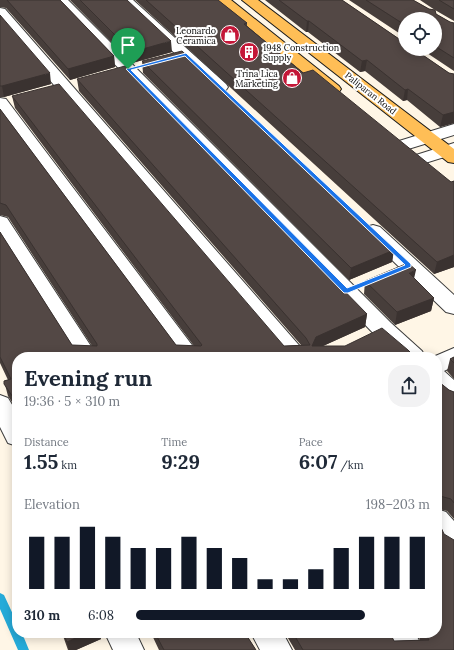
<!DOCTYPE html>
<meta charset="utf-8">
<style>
:root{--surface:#fff;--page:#f2f2f3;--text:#1f2937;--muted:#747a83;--accent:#111827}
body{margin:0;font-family:Lora,serif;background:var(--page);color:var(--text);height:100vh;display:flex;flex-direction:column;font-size:15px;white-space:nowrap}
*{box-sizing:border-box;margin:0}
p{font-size:13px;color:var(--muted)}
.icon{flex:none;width:22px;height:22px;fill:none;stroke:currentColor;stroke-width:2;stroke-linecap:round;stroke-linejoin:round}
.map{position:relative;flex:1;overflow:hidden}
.panel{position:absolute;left:12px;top:352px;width:430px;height:286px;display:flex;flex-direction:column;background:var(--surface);border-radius:16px;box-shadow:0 2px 10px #0003}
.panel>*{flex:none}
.tools{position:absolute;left:398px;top:12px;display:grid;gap:8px}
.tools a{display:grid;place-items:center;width:44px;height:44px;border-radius:50%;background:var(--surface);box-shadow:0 2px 10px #0003;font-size:20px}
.pin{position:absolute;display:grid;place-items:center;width:34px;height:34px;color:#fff;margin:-41px -17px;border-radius:50% 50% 50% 0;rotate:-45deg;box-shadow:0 0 4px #0007}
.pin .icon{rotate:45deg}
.round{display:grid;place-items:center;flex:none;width:42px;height:42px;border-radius:16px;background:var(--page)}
.overview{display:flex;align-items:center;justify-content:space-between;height:68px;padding:0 12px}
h1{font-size:22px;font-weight:800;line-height:30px}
.figures{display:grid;grid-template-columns:repeat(3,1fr);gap:6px;height:68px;padding:4px 12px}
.figures div{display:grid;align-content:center}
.figures b{font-size:20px;font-weight:800}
.figures small{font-size:11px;font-weight:400}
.figures p{font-size:11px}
.chart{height:112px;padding:8px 12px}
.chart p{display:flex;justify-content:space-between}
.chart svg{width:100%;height:72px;margin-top:4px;stroke:var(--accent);stroke-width:6}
ul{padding:0 12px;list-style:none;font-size:13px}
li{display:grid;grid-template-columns:64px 48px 1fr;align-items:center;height:30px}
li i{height:10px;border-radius:5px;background:var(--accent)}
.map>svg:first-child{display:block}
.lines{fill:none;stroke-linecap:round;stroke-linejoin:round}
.stream{fill:#26abd9;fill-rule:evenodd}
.street-casing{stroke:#3c3c3c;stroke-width:2}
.primary-casing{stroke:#1a1a1a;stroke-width:2}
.street{fill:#fff;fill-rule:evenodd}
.primary{fill:#ffbe56;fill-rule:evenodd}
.wall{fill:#473e3b}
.shaded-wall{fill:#3a3230}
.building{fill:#534845;stroke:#3a3230}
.route{fill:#1a73e8;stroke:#fff;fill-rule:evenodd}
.labels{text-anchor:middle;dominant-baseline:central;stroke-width:4;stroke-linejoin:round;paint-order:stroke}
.far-poi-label{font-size:9px;fill:#090909;stroke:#fff;text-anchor:end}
.far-street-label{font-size:9px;fill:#090909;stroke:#fff}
</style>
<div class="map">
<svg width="454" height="650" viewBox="0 0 454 650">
<rect width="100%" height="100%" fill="#fff6e6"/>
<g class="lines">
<path class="stream" d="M0,593L4,595L17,623V633H22L29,650H18L0,609Z"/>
<g class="street-casing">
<path id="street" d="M53,0H68L391,323L422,351L425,357H400L375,335Z
M118,0H133L226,84L228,87L226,90L220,92L214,90Z
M0,8L5,9L304,351L307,357H283L0,21Z
M0,98L6,99L201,357H178L0,115Z
M454,124V135L405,150L399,149L396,145L399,141Z
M454,143V154L422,164L416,163L413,159L416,155Z
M0,216L7,218L98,357H75L0,237Z
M373,225L380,227L454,295V314L446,312L366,235L363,231L366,227Z
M454,348V366L444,371L454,380V404L446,401L437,393V357H433Z
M0,395L8,398L17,413V446L8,443L0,427Z
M437,509L446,512L454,521V552C431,544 437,529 437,509Z
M105,633H136L144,650H113Z
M251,633H283L292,650H260Z
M382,633H415L424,650H391Z"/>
</g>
<g class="primary-casing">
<path id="primary" d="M215,0H231L339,86L341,89L339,92L333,94L327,92Z
M242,0H258L454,149V163L448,162Z"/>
</g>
<use href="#street" class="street"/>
<use href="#primary" class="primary"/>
</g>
<path class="wall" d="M0,0H60L114,56L115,67L70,80L6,8L0,7Z
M70,0H127L172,52L132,63Z
M135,0H218L247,23V26L303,73L451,182L454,181V267L434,274Z
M265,0H342L449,73L454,74V123L440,127L407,100L403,101L365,71L360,72L308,32H306Z
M349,0H413L429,9L435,10L420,0H454V21L435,10L436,14L450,22L454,23V71L421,49H435V19H405V37Z
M0,15L51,84L4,97H0Z
M142,61L394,250L392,262L349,280L143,73Z
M77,79L367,314L365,327L323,346L408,350L17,357V410L8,396L4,381L8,380L0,363V232L72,345L92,346L8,217L0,215V109L176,345L194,346L15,108L12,96L284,346L301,345L79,91Z
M414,278L434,298L431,311L395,325L364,294L365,281Z
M454,357V379L447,371L450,359Z
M439,382L449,390L454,392V519L447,511L439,509V523L454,650H295L285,633H390L394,641L420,640L417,633H437Z
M62,633H99L101,639L76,650H68Z
M151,633H245L256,650H159Z"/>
<path class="shaded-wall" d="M307,21H309L308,32H306Z
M171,41L172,52L132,63V52Z
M114,56L115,67L70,80L68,69Z
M367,60L365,71L360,72L362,61Z
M50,73L51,84L4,97L2,86Z
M408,89L407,100L403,101L405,90Z
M454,112V123L440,127L443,115Z
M394,250L392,262L349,280L351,268Z
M454,255V267L434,274L437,262Z
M416,270L413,283L409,273Z
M434,298L431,311L395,325L397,312Z
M367,314L365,327L314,350L312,346L316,337Z
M17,399V407L15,400Z
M86,633H99L101,639L76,650H69L67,642Z"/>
<path class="building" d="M7,0H60L114,56L68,69Z
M80,0H127L171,41L132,52Z
M146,0H218L247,23L244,24L303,73L313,70L451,182L454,181V255L437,262Z
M279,0H342L405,43V49H414L449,73L454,74V112L443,115L408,89L405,90L367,60L362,61L309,21H307Z
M366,0H413L429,9L435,10L436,14L450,22L454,23V58L435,46V19H405V25Z
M439,0H454V9Z
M0,15L50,73L2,86H0Z
M182,51L394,250L351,268L142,61Z
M125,66L367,314L316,337L312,346H345L382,328L408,350L415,357H17V399L15,400L4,384V381L11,379L0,357V232L72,345L97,346V344L6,205L0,203V109L176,345L201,346L202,345L12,96L59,84L284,346L310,345L306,338L77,79Z
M408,263L416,270L409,273L434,298L397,312L365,281Z
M454,357V363L450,359Z
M439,363V382L449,390L454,392V503L451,499L440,496L439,523L444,534L454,540V650H303L293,633H390L394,641L429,640L425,633H437V364Z
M63,633H86L67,642Z
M155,633H245L256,650H164Z"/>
<path class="route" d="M186,53L411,264V267L348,293H344L126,69ZM185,56L405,265L347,288L131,70Z"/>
<defs>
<g id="shop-disc" transform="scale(1)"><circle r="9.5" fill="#c41738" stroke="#fff"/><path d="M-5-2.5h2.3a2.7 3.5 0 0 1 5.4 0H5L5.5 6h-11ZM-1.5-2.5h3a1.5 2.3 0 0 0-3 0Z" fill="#fff"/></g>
<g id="building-disc" transform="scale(1)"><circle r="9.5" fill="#c41738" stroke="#fff"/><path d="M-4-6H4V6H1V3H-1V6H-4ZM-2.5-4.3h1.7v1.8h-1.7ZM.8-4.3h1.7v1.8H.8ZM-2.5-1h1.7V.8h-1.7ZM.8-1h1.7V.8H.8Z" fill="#fff"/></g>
</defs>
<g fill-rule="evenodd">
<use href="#shop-disc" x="230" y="35"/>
<use href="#building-disc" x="249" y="52"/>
<use href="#shop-disc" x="292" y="78"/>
</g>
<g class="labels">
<g class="far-poi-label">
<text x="216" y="30">Leonardo<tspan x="216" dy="10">Ceramica</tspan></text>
<text x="263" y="47" text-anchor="start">1948 Construction<tspan x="263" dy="10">Supply</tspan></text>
<text x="278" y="73">Trina Lica<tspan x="278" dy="10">Marketing</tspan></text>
</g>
<g class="far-street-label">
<text transform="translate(371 93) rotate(38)">Paliparan Road</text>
</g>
</g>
</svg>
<div class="tools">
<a><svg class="icon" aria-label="locate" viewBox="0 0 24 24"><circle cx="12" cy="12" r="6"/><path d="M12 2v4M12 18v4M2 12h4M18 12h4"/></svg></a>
</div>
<div class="pin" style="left:128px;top:69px;background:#1e9e55"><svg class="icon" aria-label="arrive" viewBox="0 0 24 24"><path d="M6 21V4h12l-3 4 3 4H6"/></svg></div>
<section class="panel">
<div class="overview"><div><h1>Evening run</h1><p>19:36 · 5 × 310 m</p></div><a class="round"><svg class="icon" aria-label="share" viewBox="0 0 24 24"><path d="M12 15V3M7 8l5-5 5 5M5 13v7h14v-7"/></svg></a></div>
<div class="figures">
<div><p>Distance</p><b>1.55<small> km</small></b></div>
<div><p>Time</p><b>9:29</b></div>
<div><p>Pace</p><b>6:07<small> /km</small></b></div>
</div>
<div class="chart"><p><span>Elevation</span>198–203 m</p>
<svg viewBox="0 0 160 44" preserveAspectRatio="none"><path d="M5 44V12M15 44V12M25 44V6M35 44V12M45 44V19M55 44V19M65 44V12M75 44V19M85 44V25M95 44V38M105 44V38M115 44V32M125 44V19M135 44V12M145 44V12M155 44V12"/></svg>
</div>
<ul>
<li><b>310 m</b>6:08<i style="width:78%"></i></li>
</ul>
</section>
</div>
